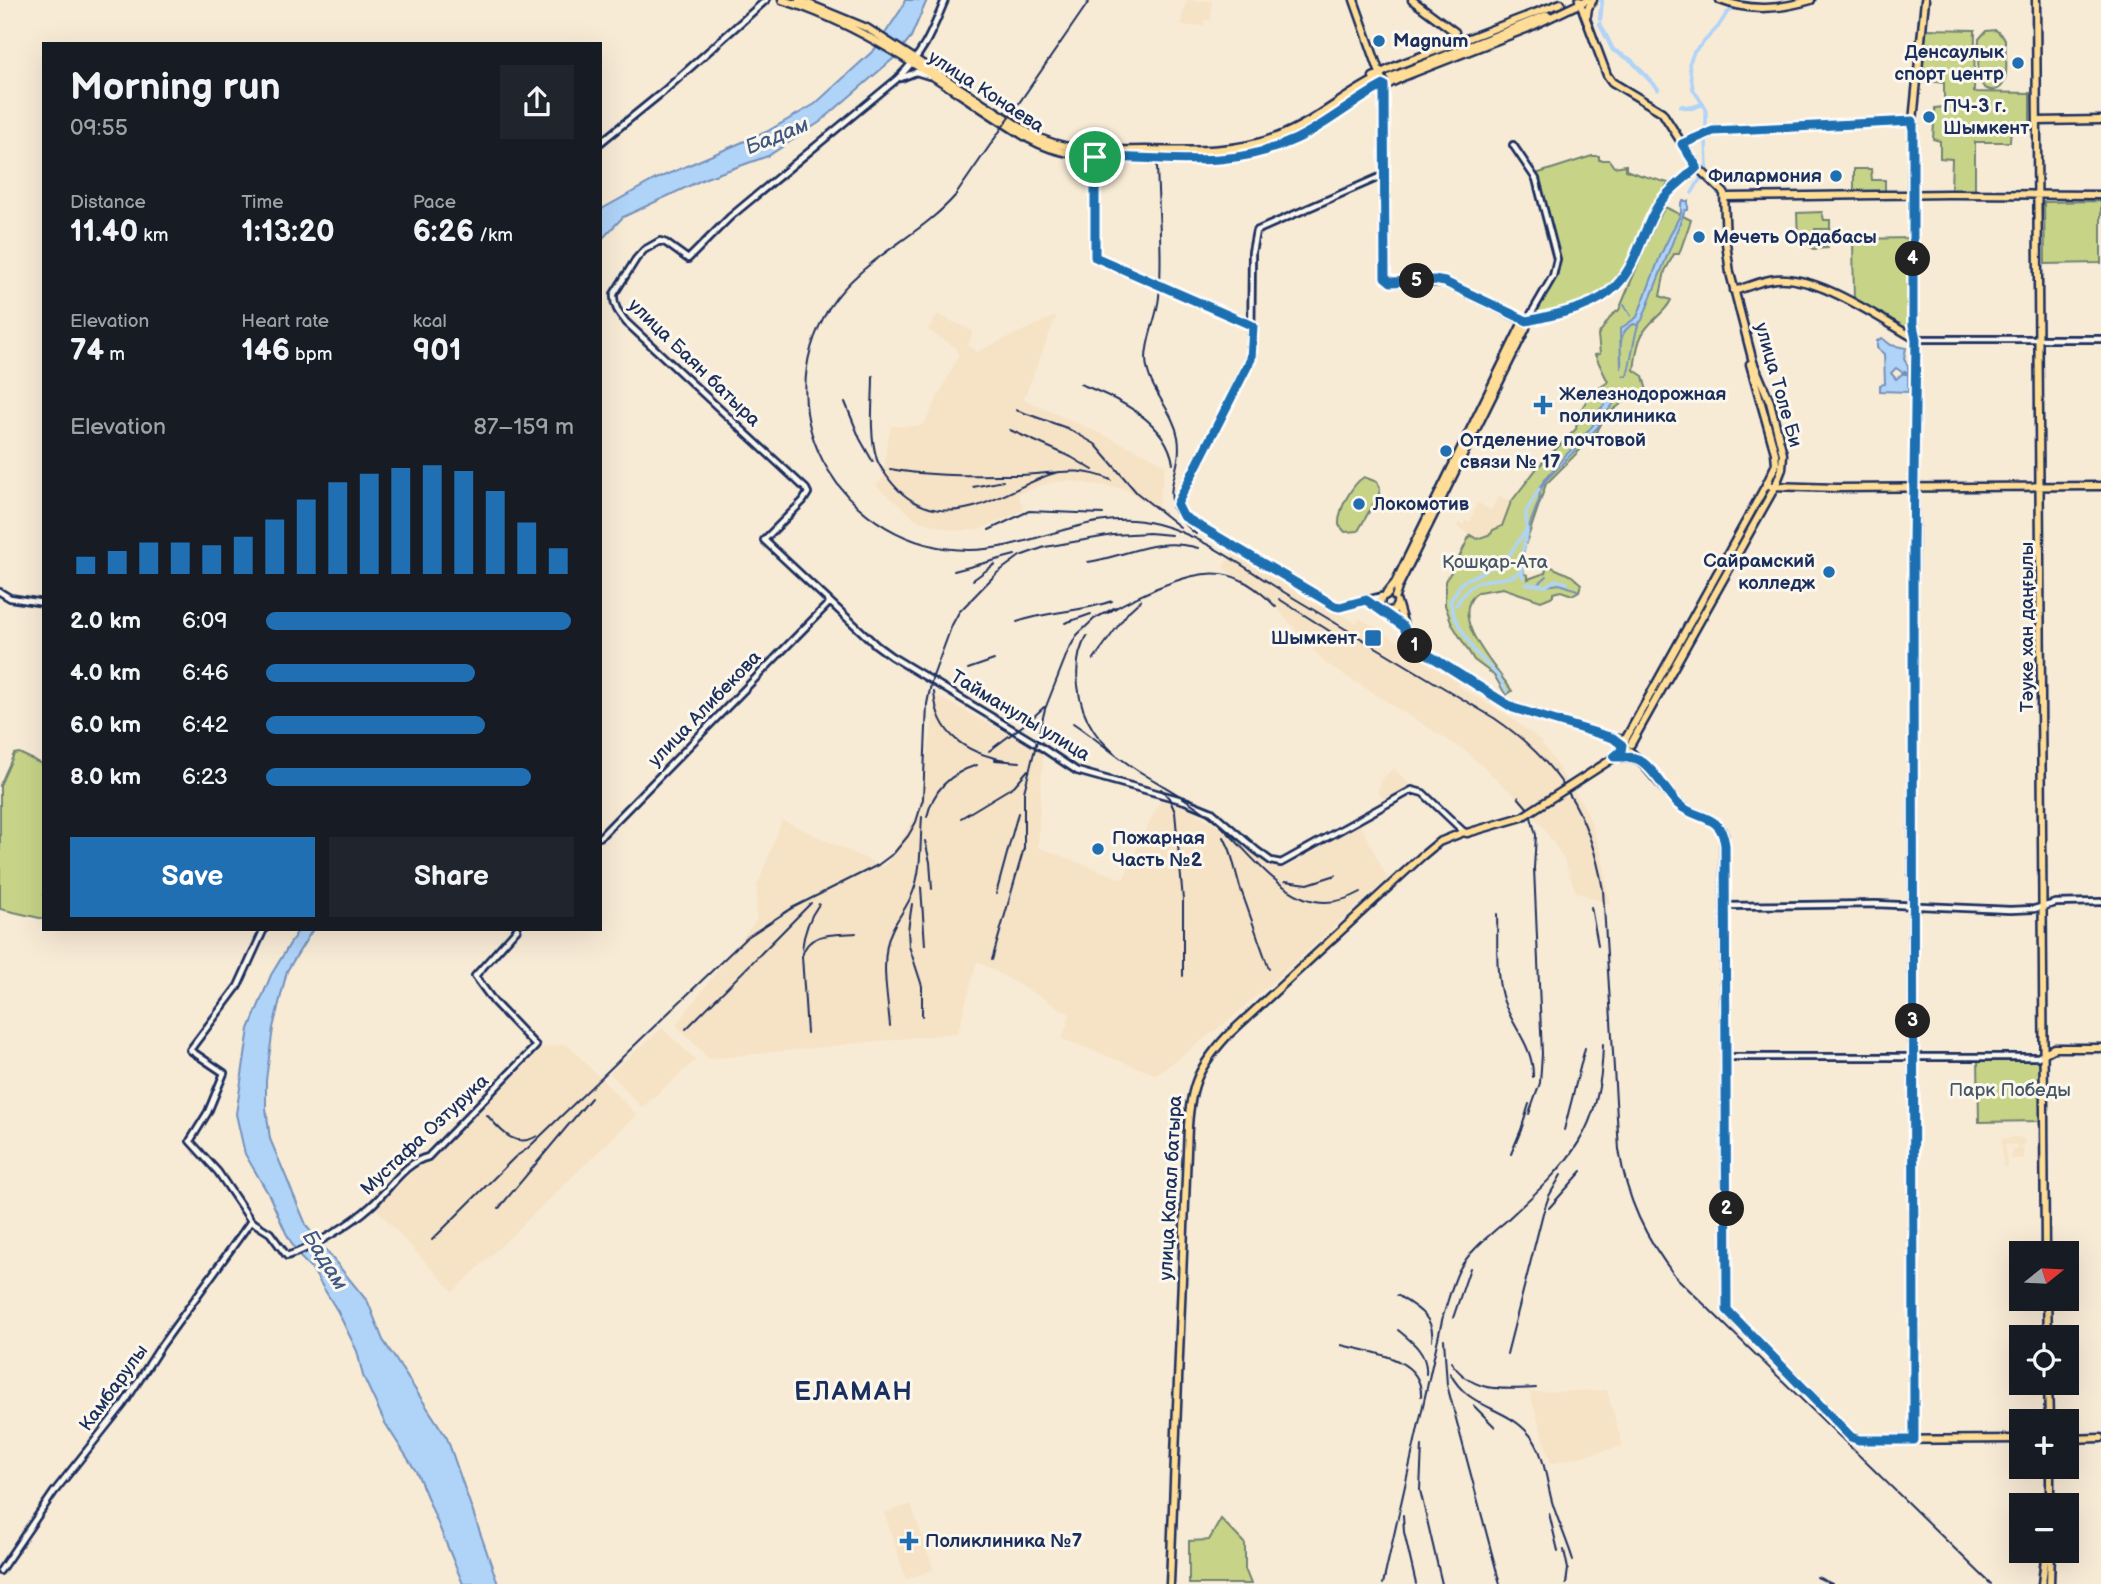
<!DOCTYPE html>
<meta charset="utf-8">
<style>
:root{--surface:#171b24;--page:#20242c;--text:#f1f3f6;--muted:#9ea1a6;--accent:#1f6fb2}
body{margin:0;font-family:"Balsamiq Sans",sans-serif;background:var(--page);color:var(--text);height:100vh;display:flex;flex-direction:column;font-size:26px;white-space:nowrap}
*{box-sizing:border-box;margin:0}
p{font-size:23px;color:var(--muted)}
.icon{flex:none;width:38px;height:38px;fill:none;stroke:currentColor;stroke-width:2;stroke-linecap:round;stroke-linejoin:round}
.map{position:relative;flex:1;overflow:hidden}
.panel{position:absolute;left:42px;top:42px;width:560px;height:889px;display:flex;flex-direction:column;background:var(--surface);border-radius:0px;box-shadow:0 7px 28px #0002}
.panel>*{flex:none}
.needle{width:46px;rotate:72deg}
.fabs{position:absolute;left:2009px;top:1241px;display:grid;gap:14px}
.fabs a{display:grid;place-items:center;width:70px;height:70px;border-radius:0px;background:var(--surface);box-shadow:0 7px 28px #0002;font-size:35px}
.pin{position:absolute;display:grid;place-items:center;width:60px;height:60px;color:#fff;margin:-30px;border:4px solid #fff;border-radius:50%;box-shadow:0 2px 7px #0007}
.km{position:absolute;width:35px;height:35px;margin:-18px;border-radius:50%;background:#222;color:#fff;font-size:19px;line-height:35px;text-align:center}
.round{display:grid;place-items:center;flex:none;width:74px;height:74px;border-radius:0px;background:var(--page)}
.head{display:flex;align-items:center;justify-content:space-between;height:119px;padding:0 28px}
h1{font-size:38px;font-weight:700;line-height:52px}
.figures{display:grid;grid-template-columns:repeat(3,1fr);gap:10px;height:119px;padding:7px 28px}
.figures div{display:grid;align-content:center}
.figures b{font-size:30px;font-weight:700}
.figures small{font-size:19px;font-weight:400}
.figures p{font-size:19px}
.chart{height:196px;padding:14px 28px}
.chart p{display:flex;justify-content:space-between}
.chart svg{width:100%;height:126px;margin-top:7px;stroke:var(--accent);stroke-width:6}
.action{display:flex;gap:14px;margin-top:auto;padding:14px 28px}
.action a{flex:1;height:80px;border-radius:0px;background:var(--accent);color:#fff;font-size:28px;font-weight:700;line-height:80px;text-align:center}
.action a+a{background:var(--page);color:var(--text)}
ul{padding:0 28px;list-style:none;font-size:23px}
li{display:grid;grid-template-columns:112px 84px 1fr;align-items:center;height:52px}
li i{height:18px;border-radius:9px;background:var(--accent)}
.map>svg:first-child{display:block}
.built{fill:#f6e3c6}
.green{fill:#c7d488;stroke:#718273;stroke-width:2}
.water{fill:#b0d3f8;stroke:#7491ba;stroke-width:2}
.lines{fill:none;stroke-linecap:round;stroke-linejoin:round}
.stream{stroke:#7491ba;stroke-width:2}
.canal{stroke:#b0d3f8;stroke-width:3.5}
.river{stroke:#b0d3f8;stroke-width:4.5}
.minor-casing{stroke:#1b2f5e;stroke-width:10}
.major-casing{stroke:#1b2f5e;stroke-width:11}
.minor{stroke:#fbf7ec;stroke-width:4.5}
.major{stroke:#ffdd96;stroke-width:6}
.rail{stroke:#1b2f5e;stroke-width:2}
.major-bridge-casing{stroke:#1b2f5e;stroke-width:11;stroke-linecap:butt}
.major-bridge{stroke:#ffdd96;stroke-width:6}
.route-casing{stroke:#fff;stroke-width:14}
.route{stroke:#1f6fb2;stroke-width:9}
.poi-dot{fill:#1f6fb2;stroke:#fbf7ec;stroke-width:2.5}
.labels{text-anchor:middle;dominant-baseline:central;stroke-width:6;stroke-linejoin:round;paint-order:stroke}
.poi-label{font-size:19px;font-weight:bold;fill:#1b2f5e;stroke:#fbf7ec;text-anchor:start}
.street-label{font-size:19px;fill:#1b2f5e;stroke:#fbf7ec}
.park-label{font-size:19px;fill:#465868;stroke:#fbf7ec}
.water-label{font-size:21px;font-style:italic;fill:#405884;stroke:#fbf7ec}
.district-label{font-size:26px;font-weight:bold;letter-spacing:2px;fill:#1b2f5e;stroke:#fbf7ec}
</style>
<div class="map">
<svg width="2101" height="1584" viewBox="0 0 2101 1584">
<rect width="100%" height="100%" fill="#f8ebd6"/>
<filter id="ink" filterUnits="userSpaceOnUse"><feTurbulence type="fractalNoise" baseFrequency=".0143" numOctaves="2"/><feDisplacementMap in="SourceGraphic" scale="14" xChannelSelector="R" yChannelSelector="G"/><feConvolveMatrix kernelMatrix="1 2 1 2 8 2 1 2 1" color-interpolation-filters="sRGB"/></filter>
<g filter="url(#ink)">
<path class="built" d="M1187,0L1212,1L1211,20H1205L1204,26H1182V16Z
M937,314L973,331L968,346L974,348L976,352L1057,315L1024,399L1148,455L1166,466L1157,510L1124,489L1069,481L1050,483L1018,494L1024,510L979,530L956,531L918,521L876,486L884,475L886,447L891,426H918L925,423L958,356L955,347L928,330Z
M1498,496L1511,502L1502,526L1493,530L1491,534L1477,539L1457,527L1459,522L1463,525L1465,521H1470L1477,502L1491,510Z
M1233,550L1356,623L1360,618L1461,680L1458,686L1509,716L1541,741L1587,811L1602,854L1610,905L1576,892L1563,858L1542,826L1512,793L1465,751L1325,663L1271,602L1223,568Z
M937,696L1043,753L1038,847L1123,879L1160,800L1190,809L1285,869L1360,824L1388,879L1233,1017L1157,1075L1062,1039L1070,1014L977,961L958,1033L709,1059L676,1025L756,920L757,886L782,820L884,867L917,814Z
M1393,768L1411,785L1386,801L1377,792L1383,778Z
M662,1028L696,1060L642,1108L610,1073Z
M567,1044L637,1115L453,1292L375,1208L421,1164L437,1155L543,1047Z
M2011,1136L2025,1139V1145L2019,1146L2020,1148H2024V1159H2011V1149H2017V1145H2005L2007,1167H2003L2001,1139L2011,1138Z
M1607,1390L1623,1446L1551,1464L1529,1392Z
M911,1504L934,1570L906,1579L884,1513Z"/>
<path class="green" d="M1926,29L1975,30L1974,92L2030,93V124L2011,125L2010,142H1975V190H1951L1952,159L1940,158V141L1933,139L1935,108L1944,107V83L1920,80Z
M1996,30L2005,39C2005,52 2012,87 1995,90C1989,91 1983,88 1981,83C1976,75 1979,49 1979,39L1986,31Z
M1592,156H1599V160H1609L1614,167L1626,165V170C1636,175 1654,178 1668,183L1654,207L1629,262L1610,288L1580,305L1538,315L1535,312L1546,293L1559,258L1536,174Z
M1854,169H1871L1872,180H1885V192L1854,193Z
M2101,201V263L2045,264L2044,202Z
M1665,207L1691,220L1679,254H1674L1665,271L1660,296L1671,300C1664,315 1648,321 1642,335C1636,346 1636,358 1634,370L1643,376L1647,391L1633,395L1613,410L1602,422L1596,434L1546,484L1525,546L1522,558L1524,574L1528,575V579L1545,573L1547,565L1572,576L1581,584L1579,591L1572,595L1561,591L1553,593V596L1541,601L1503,588L1478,592C1445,616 1498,669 1512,691L1506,695L1494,675L1474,660L1452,624L1445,605V581L1455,566L1470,535L1477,539L1491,534L1493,530L1502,526L1511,502L1538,467L1576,429L1578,414L1591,394L1608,382L1595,355L1600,354L1598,335L1612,315L1619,310L1655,224Z
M1822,212L1824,220H1830V229H1815V243L1820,246L1827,245L1828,248L1813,249L1806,243L1798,241L1797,213Z
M1912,238V335L1854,303L1853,239Z
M1364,477L1377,482L1380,490L1379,494L1358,531L1345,532L1339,525C1338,510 1352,484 1364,477Z
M19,753L44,765V919L0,909V785L14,754Z
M1978,1058H2041L2042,1121L1979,1122Z
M1221,1519L1245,1544V1569L1251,1584H1189V1541L1209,1540Z"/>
<path class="water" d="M905,0H927L911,37L894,58L820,122L768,156L706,178L623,217L600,241V210L654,180L766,132L815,104L874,50L902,8Z
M1683,201H1688V210H1685L1642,320L1638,325L1634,324C1614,332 1623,356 1621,369L1620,329L1637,317L1661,254L1681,213V204Z
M1882,338L1891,345L1906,348L1904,359L1908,366V372H1902L1896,368L1891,373L1896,379L1902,374H1908V392L1880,391V385L1885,384L1884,354L1877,348V341Z
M1612,396L1618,398L1600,421L1598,427L1546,480L1540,491L1538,490C1553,464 1579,445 1596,421V414Z
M299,929H313L287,971L273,1028L266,1080V1108L270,1139L307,1227L368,1302L383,1340L447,1438L498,1584H463L417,1473L385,1423L363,1376L357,1351L338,1312L312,1269L299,1256L286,1233L269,1195L245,1154L236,1114L249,1029L271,975Z"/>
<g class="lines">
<path class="stream" d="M1624,305L1631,316
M1623,376H1627C1632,358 1633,340 1639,322
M1527,532L1539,500L1540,490
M1538,584L1547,576
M1546,586L1560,584L1577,590"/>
<path class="canal" d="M1718,27L1727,13L1733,9
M1706,128V109L1693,89L1689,64L1694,52L1718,27
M1692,193L1707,167L1706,140
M1523,578L1521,557L1527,534L1526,512L1539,489
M1527,584L1546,586L1555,580L1567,583
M1456,605C1461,598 1467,587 1476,583C1491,576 1507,583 1521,571
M1507,692L1498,676L1474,651L1455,618L1450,602L1462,582L1505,561L1526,530"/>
<path class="river" d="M1600,19L1602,0
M1600,24L1613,50L1631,60L1658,89
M1681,106L1691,108L1703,104"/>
<g class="minor-casing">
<path id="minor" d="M945,0C931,34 924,53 897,79L730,217L688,259L666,243L660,241L644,250L636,259L614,294C613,306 619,313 626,322L806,489L808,493L803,501L764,540L876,645L891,656L1035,743L1077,771L1185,801L1212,812L1256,850L1271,861L1281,863L1412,790L1423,793L1464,832
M901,78L916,72L929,76
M600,143L664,91L766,0
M1682,144L1713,131L1913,121
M1513,145L1536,179L1557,259L1553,276L1527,321
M1095,155V257L1253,325
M1912,195L1913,325L1916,339L1912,836L1914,1440
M1527,322C1556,314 1594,309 1616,286C1638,264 1642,230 1659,204C1668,190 1685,179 1697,167
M1916,339H2101
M0,592L10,598L44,603
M1382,596L1340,607L1335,606L1183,516L1176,506L1251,359L1252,252L1256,231L1384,175
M600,837L830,602
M1725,906L1876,904L2010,910L2034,909L2056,903L2101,902
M264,929L238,986L190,1050L224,1073L208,1112L190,1141L218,1172L251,1221L270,1233L287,1256C312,1248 351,1224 371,1206C389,1190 405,1162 428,1157L536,1046L494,1002L475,976L517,929
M1727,1057H2038L2043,1054
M0,1571L54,1492L123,1405L161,1346L251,1221"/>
</g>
<g class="major-casing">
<path id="major" d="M782,0C873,27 949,90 1029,139C1065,159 1099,156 1138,157C1193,157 1246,160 1297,135C1326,121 1350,98 1378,83
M799,0L867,28L1031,134C1069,154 1106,150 1147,150C1192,151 1236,153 1279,136C1315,122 1343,96 1377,79
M1354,0L1384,85L1385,277L1391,282H1445L1527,322
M1412,0L1455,32
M1579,0L1607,75L1612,82L1662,112L1697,167L1724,193L1726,243L1730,273L1753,362L1770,402L1783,454L1782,469L1775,487L1631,744
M1720,0C1751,12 1780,9 1811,0
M2036,0L2045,1253
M1587,15L1588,8L1593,0
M1373,77L1398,65L1561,3
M1391,77L1547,15
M1370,93L1403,77L1526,29L1587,0
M2037,121L2101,120
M1912,195L1913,121L1925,0
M1725,197L1949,194L2101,195
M1734,291C1748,287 1762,280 1776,279C1821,276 1878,318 1916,339
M1771,486L1837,488L2101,486
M1386,594L1395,583L1521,326L1527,322
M1388,594L1381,598L1380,607L1402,626
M1395,597L1399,585L1526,328L1527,322
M1397,602L1408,639L1413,645L1513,708L1613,738L1625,740L1766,485L1776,464L1775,453L1750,364
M1384,612L1394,610L1397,604
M1614,757L1636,759
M1612,759L1621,751L1627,749C1648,765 1660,788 1680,805C1694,817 1716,815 1724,835L1727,1310L1851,1437L1859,1440L2021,1439
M2043,1054L2054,1048H2101
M2047,1298L2048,1337
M2048,1382L2049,1421
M2067,1439L2101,1438
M2050,1505V1466
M1170,1584L1188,1126C1191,1083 1199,1067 1227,1036L1421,857L1439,842L1464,832L1467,833
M2042,1584L2046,1550
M2050,1584L2051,1550"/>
</g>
<use href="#minor" class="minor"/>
<use href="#major" class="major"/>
<path class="rail" d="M1090,0L955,196C918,238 860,259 829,308C762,417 846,549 969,550C1034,550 1090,506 1157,524C1204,536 1246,569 1287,594C1356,636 1425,677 1494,718C1558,761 1590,814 1603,890L1619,1150C1627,1199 1645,1238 1676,1277L1991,1584
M1157,164C1158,206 1163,255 1159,297C1157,318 1146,338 1146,359C1147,389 1173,409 1178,437C1185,478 1149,495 1196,534
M873,376C873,402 869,431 876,456C877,463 882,469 886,475C907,506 938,517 974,507C1004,498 1029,480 1058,472
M1080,384C1117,398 1167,421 1173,464
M845,402L860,439L873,462
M1016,410L1067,428L1095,444L1137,493L1180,527
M1010,430L1071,457L1093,470
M890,469C932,477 978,475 1020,475C1056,474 1076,465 1111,480
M973,487L1003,481
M989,530L1029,511L1103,514
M1088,562C1128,556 1155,536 1198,548
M954,571L1015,555
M973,580L995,564
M1279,599L1350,644
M1108,613C1123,602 1140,596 1157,588C1209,567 1235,565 1276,607
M1017,622C1049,611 1081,612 1112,601
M1065,623L1091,614
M1087,636C1070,662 1077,706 1094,731C1100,740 1108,747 1116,755
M1093,660L1129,611L1141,600
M968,669L994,660
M934,692C937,735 966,753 1005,760
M1073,723C1094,737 1113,754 1134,768C1162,786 1194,802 1219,824C1245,848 1269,883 1304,898C1323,905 1343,902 1361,892
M989,751L1029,721L1044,707
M995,760L1020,762
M1161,789L1169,798L1175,812L1183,900V976
M1518,797L1529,810L1536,835L1534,868L1542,1054L1540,1083L1529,1114
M927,817C933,790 951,773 977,765
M961,818L1014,786L1028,770
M1224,837L1230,850L1240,887L1269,969
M925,841L930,862L932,889
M1285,881L1308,884L1336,875
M921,887L925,945
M996,894L1018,813
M912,904L908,930L909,946L922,986V1016
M1591,907L1598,945
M1497,914C1498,940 1495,970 1502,996C1510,1025 1534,1045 1533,1077
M802,949C804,932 809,918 819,904
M992,960L1024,848V792L1045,709L1068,651L1077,635L1094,619L1116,607
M890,1026C888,1000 882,971 887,945C891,924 906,911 913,892C922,869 920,841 922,817
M686,1029L811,903
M807,1033L802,956C808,931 835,935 856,933
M487,1115C502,1132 515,1149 537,1136
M1564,1130L1585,1048
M1511,1154L1521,1130L1529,1104
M499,1208L591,1098
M1549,1208L1582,1171
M432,1240L515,1157L527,1149L746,938L792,908L878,865L894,853L908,836L916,822L923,799L927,704L932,679L952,625L959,612L997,573L1020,556L1045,547L1113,535L1149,533L1171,535
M1397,1295C1415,1307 1435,1316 1432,1340
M1453,1318L1470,1268
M1398,1330C1413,1342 1428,1354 1426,1374
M1444,1339L1447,1385L1500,1584
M1341,1345C1370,1352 1423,1357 1421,1396
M1507,1354L1543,1213L1549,1196L1561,1175
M1451,1362C1473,1394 1502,1389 1536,1388
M1450,1373C1468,1409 1505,1406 1529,1434C1545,1451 1546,1483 1553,1505C1559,1523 1567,1541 1573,1560
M1474,1406L1495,1427
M1422,1446L1420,1490L1442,1584
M1549,1513L1558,1551
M1403,1515L1404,1532L1416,1584
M1564,1550L1568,1569L1566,1584
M1817,1577L1832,1584
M1383,1584L1443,1316C1448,1301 1452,1284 1459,1270C1470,1250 1490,1235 1507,1220C1569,1162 1601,1134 1603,1044"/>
<g class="major-bridge-casing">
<path id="major-bridge" d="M1467,833L1522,817L1612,759"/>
</g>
<use href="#major-bridge" class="major-bridge"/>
</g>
</g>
<g class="lines" filter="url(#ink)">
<g class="route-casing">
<path id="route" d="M1384,85L1385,277L1391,282L1434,280L1445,282L1527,321C1556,314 1594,309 1616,286C1638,264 1642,230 1659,204C1668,190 1685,179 1697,167L1682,144L1713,131L1913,121V325L1916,339L1913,545L1914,1440H1859L1851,1437L1727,1310L1725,845C1721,812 1697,821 1678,804C1665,791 1656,771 1641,761C1634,756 1623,757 1614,757L1621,751L1622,745L1613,738L1513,708L1413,645L1408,639L1404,627L1366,600L1340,607L1335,606L1183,516L1177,504L1251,359L1253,326L1095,257V157C1168,156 1225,172 1296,139C1328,124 1353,101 1384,85Z"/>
</g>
<use href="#route" class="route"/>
</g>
<g class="poi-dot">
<circle cx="1379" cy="41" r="7"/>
<circle cx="2018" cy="63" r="7"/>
<circle cx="1929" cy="117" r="7"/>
<circle cx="1836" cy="176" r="7"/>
<circle cx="1699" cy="237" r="7"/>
<path d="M1539.5 394.5h7v7h7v7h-7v7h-7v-7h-7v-7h7z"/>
<circle cx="1446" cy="451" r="7"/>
<circle cx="1359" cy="504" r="7"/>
<circle cx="1829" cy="572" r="7"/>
<rect x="1364" y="629" width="18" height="18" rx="3.5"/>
<circle cx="1098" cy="849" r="7"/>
<path d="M905.5 1530.5h7v7h7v7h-7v7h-7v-7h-7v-7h7z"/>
</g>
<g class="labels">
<g class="poi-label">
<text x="1393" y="41">Magnum</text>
<text x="2004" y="52" text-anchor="end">Денсаулык<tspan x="2004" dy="22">спорт центр</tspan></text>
<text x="1943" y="106">ПЧ-3 г.<tspan x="1943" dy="22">Шымкент</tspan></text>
<text x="1822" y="176" text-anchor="end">Филармония</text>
<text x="1713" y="237">Мечеть Ордабасы</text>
<text x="1559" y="394">Железнодорожная<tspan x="1559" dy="22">поликлиника</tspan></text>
<text x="1460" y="440">Отделение почтовой<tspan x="1460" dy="22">связи № 17</tspan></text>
<text x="1373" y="504">Локомотив</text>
<text x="1815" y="561" text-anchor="end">Сайрамский<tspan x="1815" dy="22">колледж</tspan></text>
<text x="1357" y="638" text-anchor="end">Шымкент</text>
<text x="1112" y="838">Пожарная<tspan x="1112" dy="22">Часть №2</tspan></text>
<text x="925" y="1541">Поликлиника №7</text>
</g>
<g class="street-label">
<text transform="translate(986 92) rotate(33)">улица Конаева</text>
<text transform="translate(694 363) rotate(44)">улица Баян батыра</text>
<text transform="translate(1778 385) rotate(74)">улица Толе Би</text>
<text transform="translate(2027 627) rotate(-90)">Тәуке хан даңғылы</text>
<text transform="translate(705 709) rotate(-46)">улица Алибекова</text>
<text transform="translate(1020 716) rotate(31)">Тайманулы улица</text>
<text transform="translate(425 1135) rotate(-43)">Мустафа Озтурука</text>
<text transform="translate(1171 1188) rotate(-87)">улица Капал батыра</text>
<text transform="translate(114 1388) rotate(-54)">Камбарулы</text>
</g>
<g class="park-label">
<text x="1495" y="562">Қошқар-Ата</text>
<text x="2010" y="1090">Парк Победы</text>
</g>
<g class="water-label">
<text transform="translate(777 136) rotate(-22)">Бадам</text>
<text transform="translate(325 1260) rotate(58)">Бадам</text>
</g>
<g class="district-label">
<text x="854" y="1392">ЕЛАМАН</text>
</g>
</g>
</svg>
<div class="fabs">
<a><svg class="needle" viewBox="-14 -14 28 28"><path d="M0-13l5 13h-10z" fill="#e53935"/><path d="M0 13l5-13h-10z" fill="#9ea1a6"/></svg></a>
<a><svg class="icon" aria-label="locate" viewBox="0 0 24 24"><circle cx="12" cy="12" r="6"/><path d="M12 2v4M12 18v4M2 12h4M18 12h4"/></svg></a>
<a>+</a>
<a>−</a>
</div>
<div class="pin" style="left:1095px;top:157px;background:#1e9e55"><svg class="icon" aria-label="arrive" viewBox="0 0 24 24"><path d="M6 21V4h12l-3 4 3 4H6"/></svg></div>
<b class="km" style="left:1415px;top:646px">1</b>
<b class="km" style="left:1727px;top:1209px">2</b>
<b class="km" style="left:1913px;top:1021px">3</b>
<b class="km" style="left:1913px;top:259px">4</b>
<b class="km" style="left:1417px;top:281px">5</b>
<section class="panel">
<div class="head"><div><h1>Morning run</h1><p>09:55</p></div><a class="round"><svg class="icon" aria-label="share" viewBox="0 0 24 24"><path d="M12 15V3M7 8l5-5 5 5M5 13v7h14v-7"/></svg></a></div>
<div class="figures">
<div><p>Distance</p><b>11.40<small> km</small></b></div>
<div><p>Time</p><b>1:13:20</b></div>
<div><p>Pace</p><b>6:26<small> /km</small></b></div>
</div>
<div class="figures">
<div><p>Elevation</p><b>74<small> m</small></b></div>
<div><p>Heart rate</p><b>146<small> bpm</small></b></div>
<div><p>kcal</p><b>901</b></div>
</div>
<div class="chart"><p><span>Elevation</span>87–159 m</p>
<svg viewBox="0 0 160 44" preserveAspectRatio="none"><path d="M5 44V38M15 44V36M25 44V33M35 44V33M45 44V34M55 44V31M65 44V25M75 44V18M85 44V12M95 44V9M105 44V7M115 44V6M125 44V8M135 44V15M145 44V26M155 44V35"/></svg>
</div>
<ul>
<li><b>2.0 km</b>6:09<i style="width:99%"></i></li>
<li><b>4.0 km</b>6:46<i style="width:68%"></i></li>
<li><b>6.0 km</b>6:42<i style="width:71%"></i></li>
<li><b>8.0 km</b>6:23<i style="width:86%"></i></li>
</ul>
<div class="action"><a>Save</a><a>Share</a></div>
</section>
</div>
